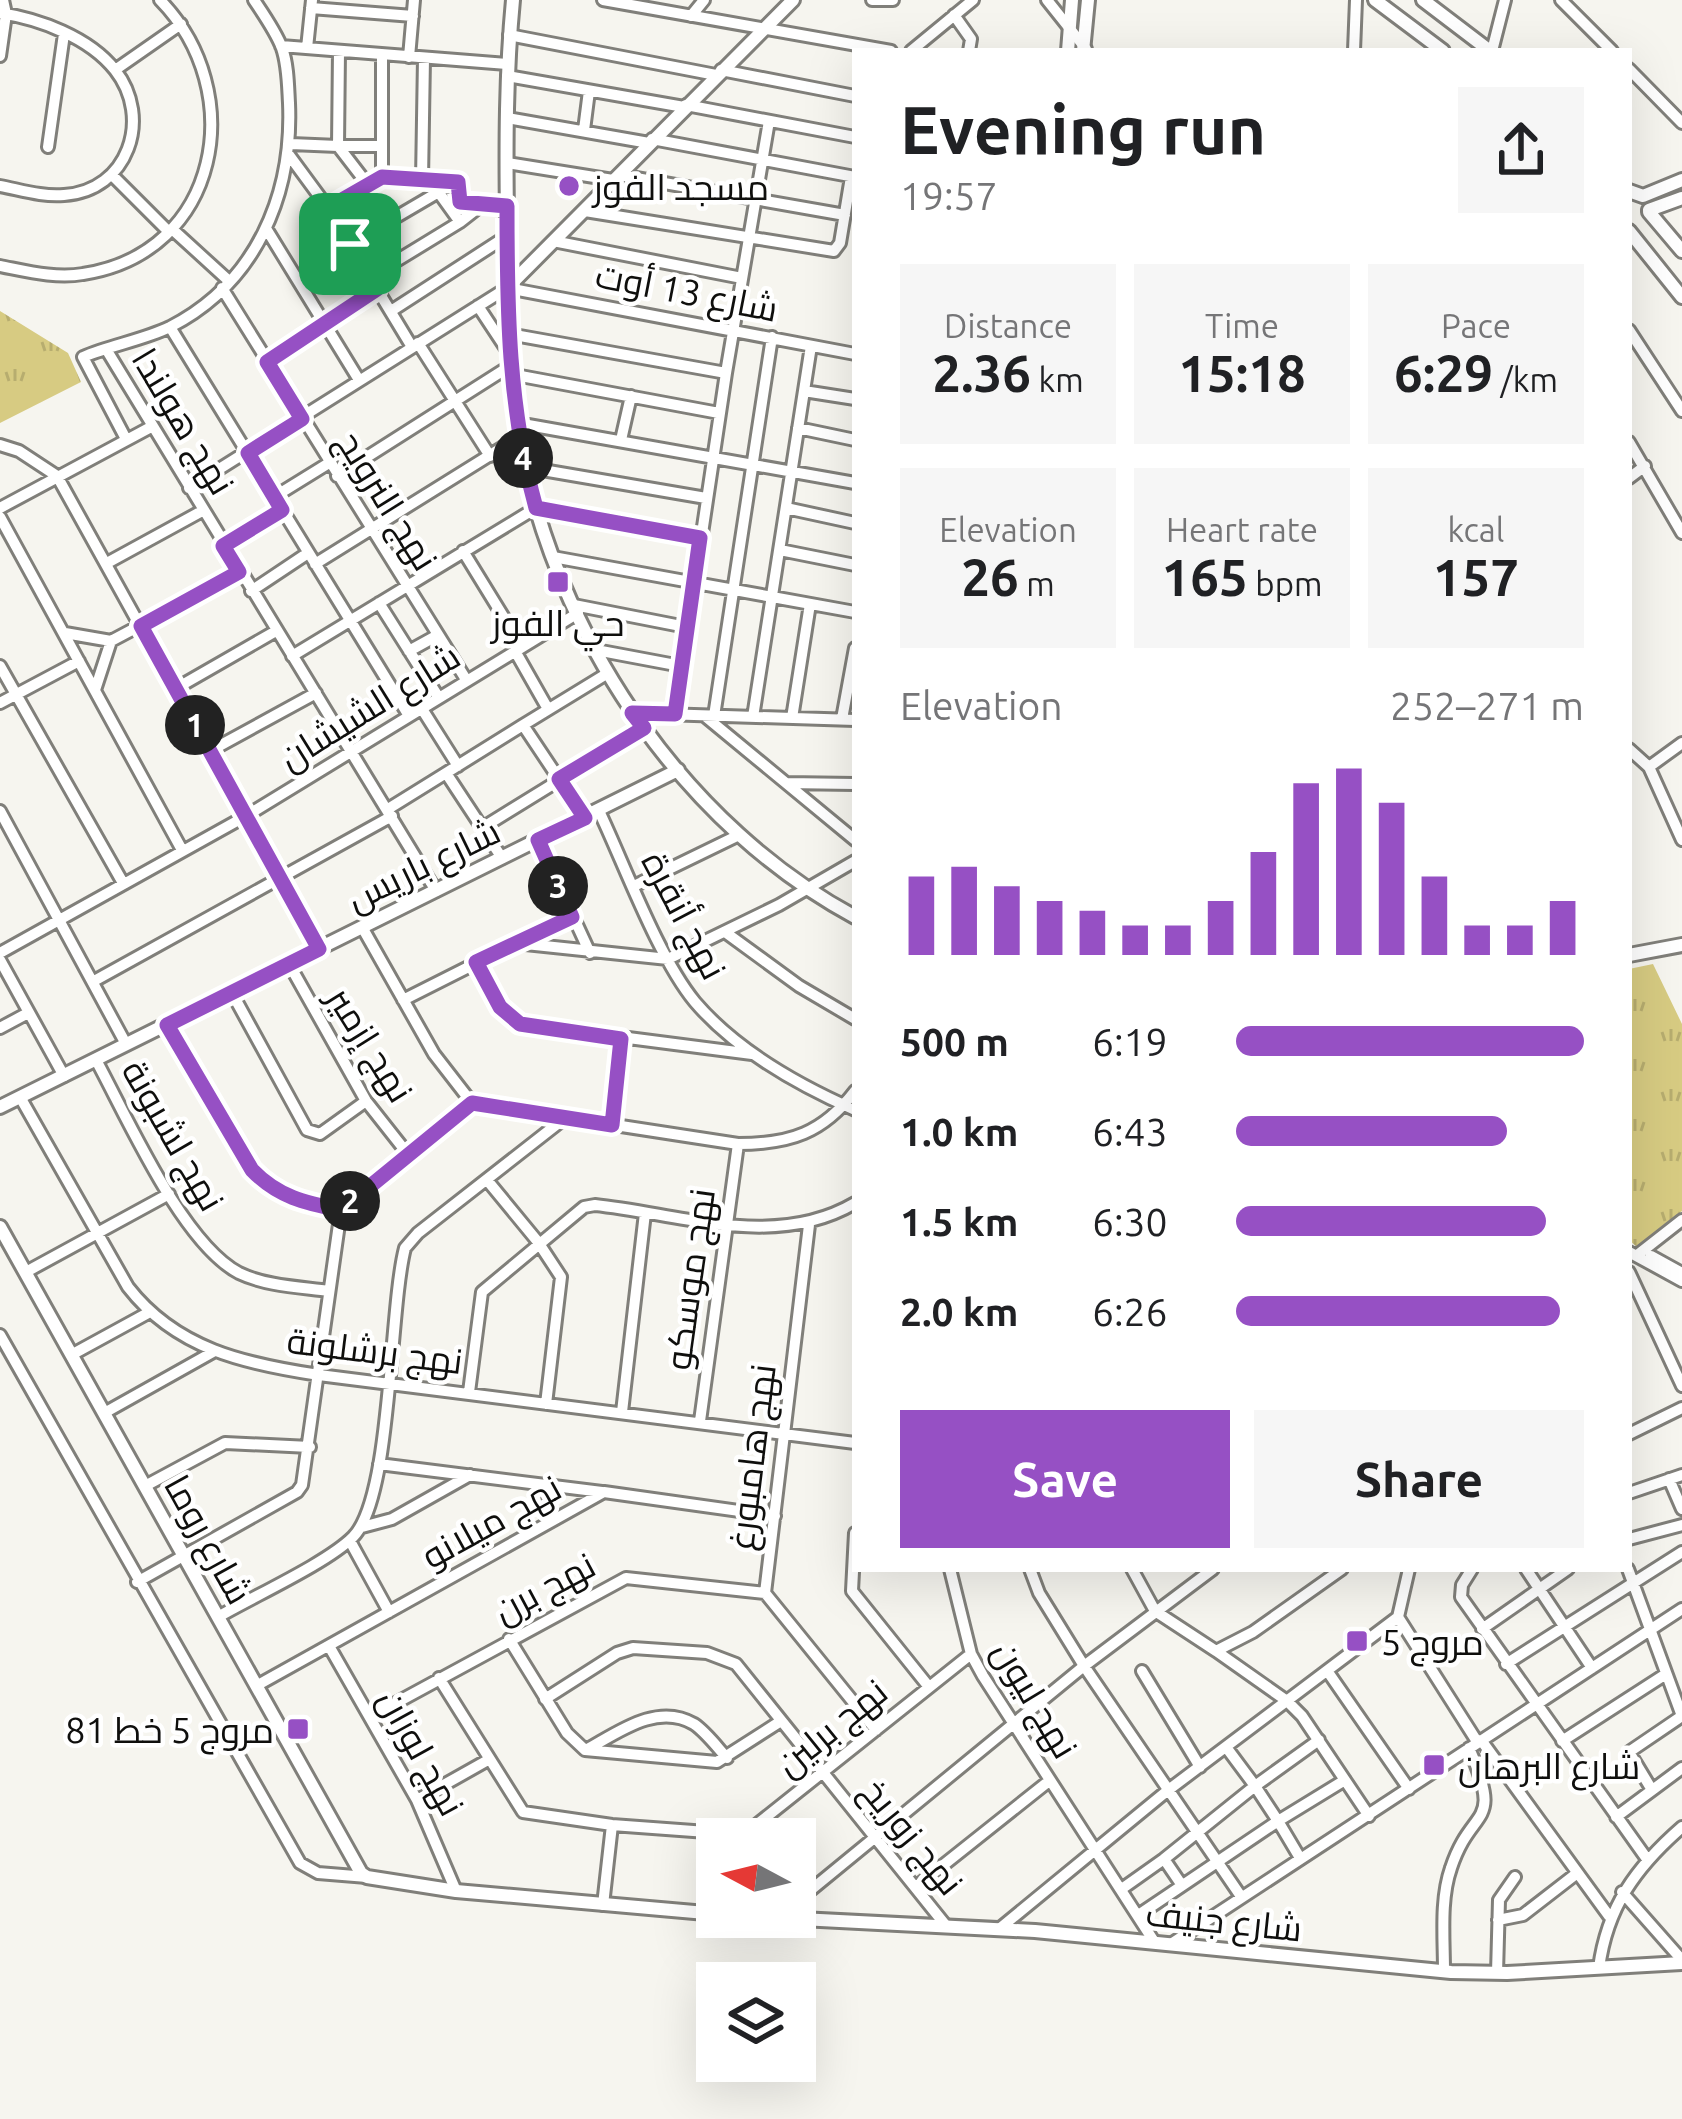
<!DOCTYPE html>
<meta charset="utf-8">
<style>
:root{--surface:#fff;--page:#f6f6f6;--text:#202124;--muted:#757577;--accent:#9650c4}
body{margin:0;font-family:Ubuntu,Cairo,sans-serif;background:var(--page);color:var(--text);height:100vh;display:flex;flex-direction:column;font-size:45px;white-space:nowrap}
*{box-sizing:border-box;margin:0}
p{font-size:39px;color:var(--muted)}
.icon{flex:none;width:66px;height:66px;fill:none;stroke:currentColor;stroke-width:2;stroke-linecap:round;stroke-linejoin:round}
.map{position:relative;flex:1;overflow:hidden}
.sheet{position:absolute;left:852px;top:48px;width:780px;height:1524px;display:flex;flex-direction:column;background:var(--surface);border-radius:0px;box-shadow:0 12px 48px #0002}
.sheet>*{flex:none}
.needle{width:78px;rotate:277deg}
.fabs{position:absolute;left:696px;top:1818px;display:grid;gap:24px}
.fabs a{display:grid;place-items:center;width:120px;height:120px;border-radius:0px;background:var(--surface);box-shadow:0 12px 48px #0002;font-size:60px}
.pin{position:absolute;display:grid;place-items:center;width:102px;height:102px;color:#fff;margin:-51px;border-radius:24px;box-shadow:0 6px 18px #0006}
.km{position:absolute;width:60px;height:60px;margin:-30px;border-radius:50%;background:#222;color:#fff;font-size:33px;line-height:60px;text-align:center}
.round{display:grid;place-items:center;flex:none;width:126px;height:126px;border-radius:0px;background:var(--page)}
.summary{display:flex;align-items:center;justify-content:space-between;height:204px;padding:0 48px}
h1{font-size:66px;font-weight:600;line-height:90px}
.metrics{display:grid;grid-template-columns:repeat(3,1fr);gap:18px;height:204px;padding:12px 48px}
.metrics div{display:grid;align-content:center;border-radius:0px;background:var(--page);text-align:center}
.metrics b{font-size:51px;font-weight:600}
.metrics small{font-size:33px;font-weight:400}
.metrics p{font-size:33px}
.chart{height:336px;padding:24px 48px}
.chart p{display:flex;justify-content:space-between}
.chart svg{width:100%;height:216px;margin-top:12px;stroke:var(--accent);stroke-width:6}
.primary-button{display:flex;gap:24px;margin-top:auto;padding:24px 48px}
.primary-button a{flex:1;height:138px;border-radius:0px;background:var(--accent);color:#fff;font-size:48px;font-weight:600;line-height:138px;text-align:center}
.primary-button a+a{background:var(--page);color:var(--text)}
ul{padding:0 48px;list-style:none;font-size:39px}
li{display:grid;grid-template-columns:192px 144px 1fr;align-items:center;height:90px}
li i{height:30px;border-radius:15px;background:var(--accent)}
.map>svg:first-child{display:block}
.park{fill:url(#park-tufts)}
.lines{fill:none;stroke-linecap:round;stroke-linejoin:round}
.minor-casing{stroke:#807f7a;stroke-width:16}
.tertiary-casing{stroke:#807f7a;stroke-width:18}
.minor{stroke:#fff;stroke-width:10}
.tertiary{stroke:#fff;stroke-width:12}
.route-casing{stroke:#fff;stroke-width:24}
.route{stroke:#9650c4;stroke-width:15}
.poi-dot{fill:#9650c4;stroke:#fff;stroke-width:4.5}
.labels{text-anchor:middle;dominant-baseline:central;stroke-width:9;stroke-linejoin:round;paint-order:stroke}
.poi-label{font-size:36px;fill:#0f0f0d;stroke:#fff;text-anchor:start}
.street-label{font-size:36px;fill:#0f0f0d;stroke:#fff}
</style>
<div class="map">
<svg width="1682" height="2119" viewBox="0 0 1682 2119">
<defs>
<pattern id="park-tufts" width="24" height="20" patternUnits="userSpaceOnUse" patternTransform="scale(3)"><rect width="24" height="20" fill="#d7cb82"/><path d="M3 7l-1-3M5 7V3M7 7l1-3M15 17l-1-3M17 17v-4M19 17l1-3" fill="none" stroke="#b7ad6f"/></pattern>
</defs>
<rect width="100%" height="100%" fill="#f6f5ef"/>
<path class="park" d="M0,311L68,353L81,382L0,423Z
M1653,964L1682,1024V1211L1638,1248L1629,1240V969Z"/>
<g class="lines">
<g class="minor-casing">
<path id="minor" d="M603,0L891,51
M872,0H893
M1047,0L1086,49
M1561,0L1612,51
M311,8L413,16
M0,13C39,19 89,37 115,70C153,118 128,191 64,195C43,197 21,190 0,186
M954,15L971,39L969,51
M691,16L704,0
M509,35L716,75
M281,46L507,64
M307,48L312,0
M339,51L338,146H381
M911,51L973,0
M1354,51L1356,0
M1492,51L1505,0
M382,55V177L422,180
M0,56L6,14L3,0
M409,57L414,0
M424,58L422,180L458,182L460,202L507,206
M1629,69L1682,123
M115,70L181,24
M721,70L855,96
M507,76L684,107
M686,105L855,137
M507,118L649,143
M584,130L589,91
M652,139L855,177
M291,144L338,146L368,185
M48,147L64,34
M289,155L328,208L412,347
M507,163L613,180
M619,175L845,215
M113,176L169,232
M437,190L460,222
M328,208L382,177
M585,211L834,251L840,243L851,177
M172,229L229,281
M267,230L359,380
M553,241L742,278
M350,244L437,193
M0,266C26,271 56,279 83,274C221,253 249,91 160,0
M370,277L460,222L483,204
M222,288L467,681
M478,306L509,353
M391,311L507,236
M170,327L409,716
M1629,330L1682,411
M509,334L726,373
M418,343L490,456
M106,349L436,891
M267,362L377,289
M510,374L719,413
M804,391L855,399
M517,423L855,483
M798,428L855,440
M126,439L83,357C111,345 143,340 170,327C256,283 293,195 289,103C288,86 288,65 282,48C276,32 264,15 254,0
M621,440L631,396
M1629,442L1682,533
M0,445L19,451L57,476L319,949
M525,467L706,498
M337,476L510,366
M1629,478L1645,466
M189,488L507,288L855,354
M274,497L329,463
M0,508L151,427
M786,508L855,523
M0,517L182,850
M223,546L282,510
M780,550L855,565
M463,551L522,647
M553,557L855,612
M107,563L202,511
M315,564L519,437
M251,591L308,553
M379,603L439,698
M574,605L686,627
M65,633L111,641L239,573
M596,650L681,666
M409,651L438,635
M515,651L548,709
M292,656L536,508L700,538
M0,666L123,883
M175,689L276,631
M95,690L111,641
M0,703L79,661
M422,709L458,766
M632,713L855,720
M675,714L726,373L769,121
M714,716L772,337
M706,717L855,840
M753,717L811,346
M792,718L810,604
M842,719L855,648
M1629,749L1649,767L1682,840
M210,751L316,693
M1649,767L1682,743
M786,783L855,784
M388,809L446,773
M0,811L126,1044
M599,811C625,866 658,957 695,1002C736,1050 798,1085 855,1110
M585,818L523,725L608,673
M482,828L644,728
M538,840L590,953
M502,858L446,773L523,725
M634,886L739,835
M362,927L434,1054L472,1103L738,1144C790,1144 823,1133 855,1091
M725,932L799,986L855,1019
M519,942L572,917
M0,953L246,816L578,613
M0,960L64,1076
M475,962L500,1007L520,1024L752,1054
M289,964L366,1101L407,1153
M94,981L392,816
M232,993L307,1130L320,1134L366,1101
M403,1000L516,943L668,959L779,905L855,861
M167,1025L252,1170C278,1198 305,1203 341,1210
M0,1028L28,1013
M96,1060C127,1117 182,1243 239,1273C266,1286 299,1287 329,1291
M20,1097L128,1287C176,1349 245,1364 319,1375L855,1443
M612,1125L621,1039
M487,1180L538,1242L561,1277L546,1404
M341,1210L472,1103
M809,1225L765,1593L876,1730
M1629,1252L1682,1281
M1636,1256L1682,1220
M1651,1256L1682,1273
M26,1272L169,1194
M1629,1272L1682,1386
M0,1335L300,1863L318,1873L367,1877
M73,1354L148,1313
M469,1392L482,1292L584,1207L595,1205C681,1214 775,1250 855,1203
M106,1412L213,1352
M622,1412L645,1213
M700,1421L738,1144
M1629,1434L1682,1408
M379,1464L602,1492
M1669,1479L1682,1509
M547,1485L551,1520
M145,1486L225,1443L310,1447
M1629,1493L1682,1475
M362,1527L392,1519L470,1475
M855,1533L852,1591L929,1687
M1629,1539L1682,1525
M350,1541L389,1612
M950,1569L971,1654L983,1676L1155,1943
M1030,1569L1039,1593L1084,1666L1240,1895
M1132,1569L1155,1611L1216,1651L1253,1632L1342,1569
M1472,1569L1462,1585L1461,1597L1647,1859
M1526,1569L1592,1668
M1628,1569L1682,1716
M137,1582L297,1492L302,1485L341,1210
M218,1617C254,1596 327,1563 353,1537C392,1498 389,1310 405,1248L418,1233L565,1118
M1398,1617L1478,1743
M1482,1629L1568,1569
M509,1639L567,1733L585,1750L717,1762L781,1721
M329,1646L417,1800L456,1891
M1216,1651L1287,1701L1302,1716L1369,1816
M1506,1664L1682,1552
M1142,1671L1200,1767
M1328,1672L1409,1789
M439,1678L523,1812L612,1825L734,1834L755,1826L971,1654
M256,1686L604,1492L775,1516
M545,1699L617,1653L633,1648L707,1653L736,1664L947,1927
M370,1717L626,1578L765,1593
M1481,1740L1609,1916
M1562,1741L1666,1674
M586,1750C617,1733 657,1702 694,1724C706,1732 717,1747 727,1758
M1652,1790L1629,1752L1682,1716
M417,1800L488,1760
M1616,1817L1682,1768
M1300,1858L1278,1821L1345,1780
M1164,1859L1255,1786L1226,1747
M917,1886L1049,1781
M1123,1888L1164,1859L1181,1884
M1622,1892L1682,1960
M795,1903L1084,1666L1213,1569
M603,1905L612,1825
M1140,1914L1278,1821L1255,1786L1319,1740
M1498,1920L1523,1915L1576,1874
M999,1929L1167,1791L1398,1617L1409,1569
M1171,1944L1682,1609
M1599,1968C1607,1907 1636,1867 1682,1827
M1444,1971C1444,1938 1440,1899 1451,1868C1472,1804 1504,1829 1469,1748
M1497,1973L1499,1900L1515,1877"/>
</g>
<g class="tertiary-casing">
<path id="tertiary" d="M513,0C506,73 506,146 507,219C507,302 506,384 525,465C566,649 688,827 855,917
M1375,0L1443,51
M1423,0L1490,51
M1068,51L1072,0
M1083,51L1088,0
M1629,191L1643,196L1682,180
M1649,210L1682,198
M1649,212L1682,251
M1629,231L1682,297
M507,288L793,0
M1629,955L1682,945
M0,1107L678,770
M0,1227L361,1873L367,1877L456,1891L717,1914
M760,1917L1035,1931L1451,1972L1507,1973L1682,1963"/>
</g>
<use href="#minor" class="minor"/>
<use href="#tertiary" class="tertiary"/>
</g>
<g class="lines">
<g class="route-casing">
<path id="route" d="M382,177L458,182L460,202L507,206C507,309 508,408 536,508L700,538L675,714L632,713L644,728L559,779L585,818L538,840L572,917L476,962L500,1007L520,1024L621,1039L612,1125L472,1103L341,1210C305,1203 278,1197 252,1170L167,1025L319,949L141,626L239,572L223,546L282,510L248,453L302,419L267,362L377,289L328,208Z"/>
</g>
<use href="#route" class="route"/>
</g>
<g class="poi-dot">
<circle cx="569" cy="186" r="12"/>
<rect x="546" y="570" width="24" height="24" rx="6"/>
<rect x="1345" y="1629" width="24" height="24" rx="6"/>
<rect x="286" y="1717" width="24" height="24" rx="6"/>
<rect x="1422" y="1753" width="24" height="24" rx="6"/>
</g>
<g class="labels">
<g class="poi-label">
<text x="593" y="186">مسجد الفوز</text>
<text x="558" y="622" text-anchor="middle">حي الفوز</text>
<text x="1381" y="1641">مروج 5</text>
<text x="274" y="1729" text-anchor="end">مروج 5 خط 81</text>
<text x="1458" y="1765">شارع البرهان</text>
</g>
<g class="street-label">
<text transform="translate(687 291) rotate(11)">شارع 13 أوت</text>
<text transform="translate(184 421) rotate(59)">نهج هولندا</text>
<text transform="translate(388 500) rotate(58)">نهج النرويج</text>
<text transform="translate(369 706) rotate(-32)">شارع الشيشان</text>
<text transform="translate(423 864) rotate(-26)">شارع باريس</text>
<text transform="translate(685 915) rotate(62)">نهج أنقرة</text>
<text transform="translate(371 1044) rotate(58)">نهج إزمير</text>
<text transform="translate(174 1135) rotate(60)">نهج لشبونة</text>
<text transform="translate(689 1279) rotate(-82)">نهج موسكو</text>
<text transform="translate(375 1350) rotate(7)">نهج برشلونة</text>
<text transform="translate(751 1457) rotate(-83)">نهج هامبورغ</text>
<text transform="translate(491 1521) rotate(-29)">نهج ميلانو</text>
<text transform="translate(209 1539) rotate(61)">شارع روما</text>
<text transform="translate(544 1587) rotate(-28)">نهج برن</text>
<text transform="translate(1036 1699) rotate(59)">نهج ليون</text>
<text transform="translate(831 1727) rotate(-39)">نهج برلين</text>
<text transform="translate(422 1752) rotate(61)">نهج لوزان</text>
<text transform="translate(913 1836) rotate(51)">نهج زوريخ</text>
<text transform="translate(1224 1920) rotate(6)">شارع جنيف</text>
</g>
</g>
</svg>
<div class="fabs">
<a><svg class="needle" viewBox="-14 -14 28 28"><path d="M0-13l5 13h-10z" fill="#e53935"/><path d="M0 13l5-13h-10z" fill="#757577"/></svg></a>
<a><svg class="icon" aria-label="layers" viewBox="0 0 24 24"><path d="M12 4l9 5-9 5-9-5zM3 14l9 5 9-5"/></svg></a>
</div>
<div class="pin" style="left:350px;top:244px;background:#1e9e55"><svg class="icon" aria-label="arrive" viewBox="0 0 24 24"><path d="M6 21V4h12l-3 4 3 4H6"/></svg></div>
<b class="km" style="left:195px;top:725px">1</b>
<b class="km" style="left:350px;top:1201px">2</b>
<b class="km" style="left:558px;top:886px">3</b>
<b class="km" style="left:523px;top:458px">4</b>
<section class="sheet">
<div class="summary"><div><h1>Evening run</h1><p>19:57</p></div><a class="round"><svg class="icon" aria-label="share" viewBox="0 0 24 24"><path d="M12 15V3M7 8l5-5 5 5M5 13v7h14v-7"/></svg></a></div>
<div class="metrics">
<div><p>Distance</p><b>2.36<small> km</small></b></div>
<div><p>Time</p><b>15:18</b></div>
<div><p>Pace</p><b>6:29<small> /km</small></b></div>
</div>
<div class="metrics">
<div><p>Elevation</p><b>26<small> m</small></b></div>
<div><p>Heart rate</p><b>165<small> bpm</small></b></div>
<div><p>kcal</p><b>157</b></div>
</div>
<div class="chart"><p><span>Elevation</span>252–271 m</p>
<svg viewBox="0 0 160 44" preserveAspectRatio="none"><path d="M5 44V28M15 44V26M25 44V30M35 44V33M45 44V35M55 44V38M65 44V38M75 44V33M85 44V23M95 44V9M105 44V6M115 44V13M125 44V28M135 44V38M145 44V38M155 44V33"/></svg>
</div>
<ul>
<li><b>500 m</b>6:19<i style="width:100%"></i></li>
<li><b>1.0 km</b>6:43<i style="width:78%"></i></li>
<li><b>1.5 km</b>6:30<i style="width:89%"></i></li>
<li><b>2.0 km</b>6:26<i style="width:93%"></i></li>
</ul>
<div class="primary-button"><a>Save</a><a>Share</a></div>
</section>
</div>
